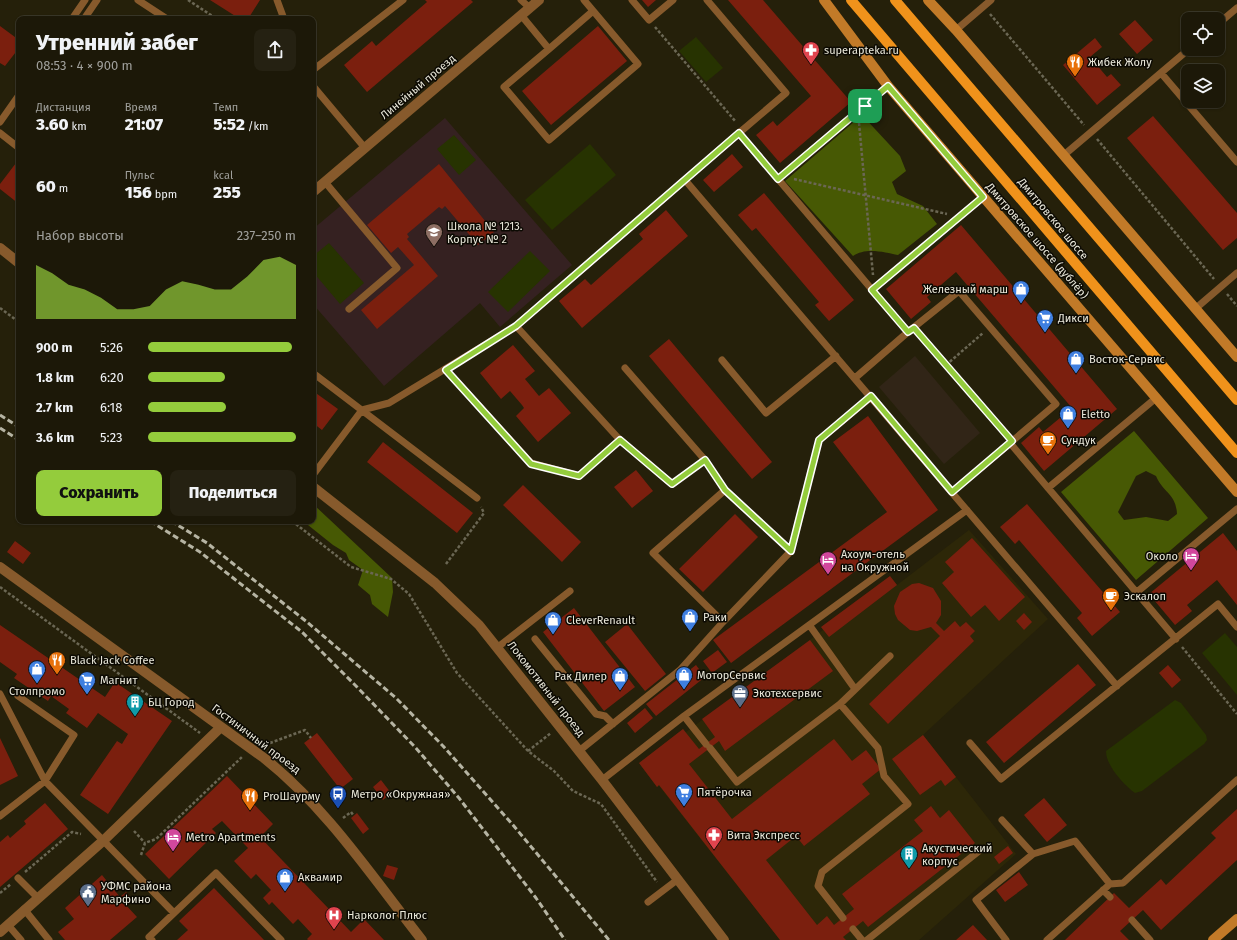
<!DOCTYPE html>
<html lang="ru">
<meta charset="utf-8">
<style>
:root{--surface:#1c1808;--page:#252112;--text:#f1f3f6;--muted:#a0a09c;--line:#3a3729;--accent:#94cc3c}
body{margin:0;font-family:"Fira Sans",sans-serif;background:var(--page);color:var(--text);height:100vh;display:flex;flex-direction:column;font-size:15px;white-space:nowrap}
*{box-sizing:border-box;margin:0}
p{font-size:13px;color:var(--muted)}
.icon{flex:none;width:22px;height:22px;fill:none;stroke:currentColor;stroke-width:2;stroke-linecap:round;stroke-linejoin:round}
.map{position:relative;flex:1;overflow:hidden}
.drawer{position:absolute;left:16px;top:16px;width:300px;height:508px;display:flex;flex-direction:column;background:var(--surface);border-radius:8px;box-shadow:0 1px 3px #0004,0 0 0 1px var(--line)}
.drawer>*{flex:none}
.controls{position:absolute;left:1181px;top:12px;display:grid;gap:8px}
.controls a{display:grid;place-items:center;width:44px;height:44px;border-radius:8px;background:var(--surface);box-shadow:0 1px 3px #0004,0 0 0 1px var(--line);font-size:20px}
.pin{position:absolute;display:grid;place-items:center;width:34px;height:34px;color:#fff;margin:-17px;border-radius:8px;box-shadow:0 2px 6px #0006}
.round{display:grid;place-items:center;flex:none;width:42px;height:42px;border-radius:8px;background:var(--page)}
.overview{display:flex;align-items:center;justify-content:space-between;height:68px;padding:0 20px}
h1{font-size:22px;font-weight:800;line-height:30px}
.figures{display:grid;grid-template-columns:repeat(3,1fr);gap:6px;height:68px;padding:4px 20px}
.figures div{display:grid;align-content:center}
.figures b{font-size:17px;font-weight:800}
.figures small{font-size:11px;font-weight:400}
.figures p{font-size:11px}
.chart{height:112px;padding:8px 20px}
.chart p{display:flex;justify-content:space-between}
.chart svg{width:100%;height:72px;margin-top:4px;fill:var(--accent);opacity:.7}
.action{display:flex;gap:8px;margin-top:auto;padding:8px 20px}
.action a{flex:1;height:46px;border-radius:8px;background:var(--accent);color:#111;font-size:16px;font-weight:800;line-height:46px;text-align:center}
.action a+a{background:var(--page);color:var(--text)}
ul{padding:0 20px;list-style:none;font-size:13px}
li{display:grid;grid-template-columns:64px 48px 1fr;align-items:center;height:30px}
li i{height:10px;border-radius:5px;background:var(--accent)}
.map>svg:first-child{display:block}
.built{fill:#2d2708}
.industrial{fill:#312517}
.education{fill:#352121}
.green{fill:#273301}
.forest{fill:#475904;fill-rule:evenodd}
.building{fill:#7b1f0e}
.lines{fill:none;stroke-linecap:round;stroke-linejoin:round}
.path{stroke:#6b6754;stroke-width:2.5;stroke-dasharray:3 2;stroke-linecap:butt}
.service{stroke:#875a2c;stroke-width:7}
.minor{stroke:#875a2c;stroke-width:10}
.tertiary{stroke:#875a2c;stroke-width:10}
.secondary{stroke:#c27a28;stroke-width:10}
.primary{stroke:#f0921b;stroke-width:10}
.rail{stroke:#b6b4a3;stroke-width:3;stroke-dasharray:6 3;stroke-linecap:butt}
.route-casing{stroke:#fff;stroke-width:8}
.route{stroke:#94cc3c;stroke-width:5}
.labels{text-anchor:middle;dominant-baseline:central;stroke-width:3;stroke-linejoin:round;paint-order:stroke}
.poi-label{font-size:11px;fill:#eae8da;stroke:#0c0a03;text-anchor:start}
.street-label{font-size:11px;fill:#eae8da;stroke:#0c0a03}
</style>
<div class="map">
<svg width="1237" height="940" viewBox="0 0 1237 940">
<rect width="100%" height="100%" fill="#25200a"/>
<path class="built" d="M969,530L1048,619L923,735L1016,854L919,940H780L659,786L657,787L639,763L683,729L686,732L823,630L821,627L890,576L897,585Z"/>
<path class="industrial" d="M915,356L980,433L944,464L879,387Z"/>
<path class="education" d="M445,118L572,265L500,327L480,303L384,386L313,304V229Z"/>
<path class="green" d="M696,37L723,68L706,82L679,51Z
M454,135L476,160L459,175L437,149Z
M590,144L616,175L552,230L525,200Z
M329,243L364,283L340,304L313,272V256Z
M530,251L550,271L508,312L488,292Z
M1225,633L1237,647V695L1202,653Z
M1175,700L1181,703L1206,735L1207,740L1204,744L1142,791L1135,793C1124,785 1106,766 1106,751Z"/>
<path class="forest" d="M862,115L900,156L906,171L892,182L897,194L923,206L937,224L898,255C885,252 865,247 853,256L785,181Z
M1134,431L1208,518L1136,580L1061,492ZM1146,471L1156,476C1163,493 1176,493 1177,514L1168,521L1146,517L1124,520L1118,512L1136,476Z
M313,504L392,578L393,592L388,617L372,604L370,595L358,585L363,570L349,560L346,553L333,545L303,521H313Z"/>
<path class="building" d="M210,0H260L248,19H240Z
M425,0H471L473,2L367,92L344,65L372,41L376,46L427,2Z
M642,0H656L648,7Z
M728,0H763L851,102L780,163L756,135L773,121L777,126L811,96Z
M1135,20L1153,40L1137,54L1119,34Z
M0,26L19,40V48L5,66L0,63Z
M598,26L627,61L551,125L522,91Z
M1095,38L1102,47L1090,57L1107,77L1111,74L1121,85L1097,105L1063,65Z
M1153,116L1237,213V238L1223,250L1127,138Z
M732,154L743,167L714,192L703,180Z
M16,163L19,165V204L0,189V184Z
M439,164L494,232L478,245L445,206L442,209L439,207L407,234L409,237L407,239L438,276L377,329L361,310L414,265L398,247L391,253L367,225Z
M764,193L854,300L829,321L815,305L819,302L756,228L752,231L738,215Z
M666,210L688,236L582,328L559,301L585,279L591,285L643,239L639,234Z
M961,225L1117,409L1044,471L1021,443L1039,427L1043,432L1072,408L956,272L927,297L931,302L911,319L886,289Z
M669,339L772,462L752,479L649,356Z
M513,345L535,371L525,379L539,396L549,388L571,413L538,442L516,416L524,408L522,405L510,391L501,399L480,373Z
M313,391L338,409L322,430L313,423Z
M868,416L938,510L731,663L713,640L887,512L833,442Z
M383,442L473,513L457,533L367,462Z
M636,470L653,491L632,508L614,487Z
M523,485L581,542L562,562L503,505Z
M1027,504L1120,612L1092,636L1077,618L1082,613L1019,540L1015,544L1000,527Z
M735,514L758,537L703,592L679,569Z
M1223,533L1237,551V605L1217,580L1187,605L1192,611L1175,625L1149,594Z
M972,538L1025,597L999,621L985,605L971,617L942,583L954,572L945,562Z
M15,541L31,553L23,564L7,552Z
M890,576L897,585L829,637L821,627Z
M919,583L933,588L941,601V615L936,623L944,631L955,621L960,627L966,622L975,631L970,636L974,641L888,724L869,704L940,636L931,627L917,631L910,630L898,620L895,614L894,606L900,592L912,584Z
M574,608L635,687L604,711L543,632Z
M1024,613L1032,622L1024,630L1016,621Z
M627,624L666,674L645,691L605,642Z
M0,625L105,697L115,682L172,721L108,814L80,795L117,741L122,744L128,734L98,713L87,728L66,713L69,709L51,696L48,701L14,678L17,674L0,662Z
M810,640L833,671L725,751L719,741L689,764L732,819L834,739L852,761L866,750L881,769L862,784L870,794L804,846L796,836L766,860L817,925L827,916L834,925L854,909L842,894L923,831L914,820L931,806L940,818L949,810L975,843L868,927L863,921L843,937L846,940H780L659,785L657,787L639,763L683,729L699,749L715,737L702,719Z
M718,650L727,662L712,673L703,661Z
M1078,664L1096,685L1004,763L986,742Z
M696,665L705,677L656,716L646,704Z
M1168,665L1181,680L1172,688L1159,673Z
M645,708L653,718L635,733L627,723Z
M317,733L353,779L340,789L304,743Z
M923,735L956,777L945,786L941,780L920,795L892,759Z
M0,738L18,776L0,785Z
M227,776L273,824L260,837L351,932L364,919L384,940H308L307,939L312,934L298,919L293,924L272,902L269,905L263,898L271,890L256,874L251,879L234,861L248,848L222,821L212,829L216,833L169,879L145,854Z
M381,780L391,793L383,800L373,787Z
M1044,798L1067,825L1047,842L1024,815Z
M45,803L68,829L0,887V842L8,835L10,838L26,824L24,821Z
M1237,809V860L1161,930L1143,910L1120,931L1129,940H1065L1114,893L1129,908L1161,879L1166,885L1216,838L1211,833Z
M357,813L369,829L363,834L351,818Z
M1008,846L1013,853L999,864L994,857Z
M387,865L398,868L394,880L383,876Z
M1019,872L1028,885L1005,902L996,890Z
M102,875L120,897L126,892L132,899L125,904L137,917L110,940H65L58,932L74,919L65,908Z
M214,888L264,940H177L188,930L179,921Z
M973,925L987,940H956Z"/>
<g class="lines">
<path class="path" d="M188,0L217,19
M990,14L1084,125
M655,27L736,122
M859,123L873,275
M1097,139L1214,279
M794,179L947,214
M1227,294L1237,306
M0,308L19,322
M920,334L1005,433
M946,365L983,333
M711,469L720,483
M292,521L351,567L391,579L409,594L457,673L528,751L554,771L573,791L601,804L657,882
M446,564L484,513L481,507
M0,587L200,733
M1182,647L1237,714
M270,743L305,730L311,738
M528,751L551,733
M343,818L351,812L354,816
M134,831L145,843
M141,855L145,843L156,839L243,756
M25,872L72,832L81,834
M0,893L11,884"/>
<path class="service" d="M138,0L167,19
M277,0L284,19
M521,0L530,8
M632,0L649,20L673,0
M707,0L786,93L739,133L908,332L855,378
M521,15L549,49L504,87L549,140L638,64L584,0
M72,19L85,0
M84,19L97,0
M1218,24L1237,8
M956,30L991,0
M549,49L593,11
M313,70L403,0
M1161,73L1237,162
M313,86L365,148
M0,122L19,95
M0,133L19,148
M1064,155L1189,49
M778,179L888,86
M685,180L1117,686
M325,182L397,268L349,309
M872,290L983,197
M1195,309L1237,273
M908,332L959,291L1056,404L1010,443L1176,639
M722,360L766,413L836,356
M446,370L531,463L579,476L620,440L516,326
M313,373L477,498
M620,440L672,484L705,460L625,368
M313,475L362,410L389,403L516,326L739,133
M1048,488L1156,398
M952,492L1010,443
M1137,592L1237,509
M723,622L653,553L725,490L791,551
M810,626L855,689
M535,639L596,714L605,716L613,724
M498,647L570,591
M0,694L45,781L174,913
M840,704L890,656
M684,716L706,744
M970,743L1001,779L1218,604L1237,627
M710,748L737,782L840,704L878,748L884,776L908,804L822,872L818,886L843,918
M579,751L680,670L723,622L791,551L819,440L871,397
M602,780L684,716L967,510
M0,816L45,781L74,735L18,696
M1002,820L1033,854L976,900L1006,940
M1033,854L1075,841L1110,884
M18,878L38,898
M1103,890L1110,897
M648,902L677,880
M24,909L49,940
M1132,920L1150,940
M8,925L21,940
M853,929L862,940
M152,940L149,937L216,873L281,940
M867,940L979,851
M1047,940L1110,884L1123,883L1237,780"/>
<path class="minor" d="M313,192L539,0
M0,567L264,758C327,808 373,878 422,940
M0,932L104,840L221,727"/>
<path class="tertiary" d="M0,248L19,263
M313,487L435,583L479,625L602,780L724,940"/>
<path class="secondary" d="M824,0L888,86L1237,492
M928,0L956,30L1237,357
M1213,940L1237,919"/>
<path class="primary" d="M851,0L1237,453
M895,0L1237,400"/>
<path class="rail" d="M0,415L19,427
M0,428L19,440
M150,521L200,552L302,632L357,687L415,747L459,798L536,898L565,940
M171,521L207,543L307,622L396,698L443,746L513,825L609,940"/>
</g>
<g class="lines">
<g class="route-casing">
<path id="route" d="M888,86L983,197L872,290L908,332L914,328L1012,441L952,492L871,396L819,440L791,551L725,490L705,460L672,484L620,440L579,476L531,464L446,370L516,326L739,133L778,179Z"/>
</g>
<use href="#route" class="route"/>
</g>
<defs>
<g id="pharmacy-pin" transform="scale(0.9)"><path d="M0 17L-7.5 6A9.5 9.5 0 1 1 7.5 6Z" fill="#e0444e" stroke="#0c0a03"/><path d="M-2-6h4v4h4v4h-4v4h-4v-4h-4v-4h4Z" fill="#fff"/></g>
<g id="restaurant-pin" transform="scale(0.9)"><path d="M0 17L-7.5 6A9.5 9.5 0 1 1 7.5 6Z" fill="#e8710a" stroke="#0c0a03"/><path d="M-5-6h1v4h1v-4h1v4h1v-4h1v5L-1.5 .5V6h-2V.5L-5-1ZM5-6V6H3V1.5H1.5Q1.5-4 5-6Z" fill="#fff"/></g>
<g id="school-pin" transform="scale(0.9)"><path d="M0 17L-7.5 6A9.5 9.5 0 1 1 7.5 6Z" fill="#8d6e63" stroke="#0c0a03"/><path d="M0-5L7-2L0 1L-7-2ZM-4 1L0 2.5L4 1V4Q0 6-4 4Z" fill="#fff"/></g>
<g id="shop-pin" transform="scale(0.9)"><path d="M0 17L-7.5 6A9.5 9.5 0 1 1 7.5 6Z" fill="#3f7fe0" stroke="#0c0a03"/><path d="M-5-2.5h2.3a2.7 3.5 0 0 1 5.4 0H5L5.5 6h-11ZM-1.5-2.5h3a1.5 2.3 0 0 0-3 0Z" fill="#fff"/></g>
<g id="supermarket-pin" transform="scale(0.9)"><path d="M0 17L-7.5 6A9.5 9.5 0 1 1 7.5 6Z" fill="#3f7fe0" stroke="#0c0a03"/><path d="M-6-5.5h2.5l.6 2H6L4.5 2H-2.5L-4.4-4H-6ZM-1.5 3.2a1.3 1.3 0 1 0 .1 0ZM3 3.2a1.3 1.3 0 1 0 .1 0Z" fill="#fff"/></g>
<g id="cafe-pin" transform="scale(0.9)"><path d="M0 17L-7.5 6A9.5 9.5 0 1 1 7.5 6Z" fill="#e8710a" stroke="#0c0a03"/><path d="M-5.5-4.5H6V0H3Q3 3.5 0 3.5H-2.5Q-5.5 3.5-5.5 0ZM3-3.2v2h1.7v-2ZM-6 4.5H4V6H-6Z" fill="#fff"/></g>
<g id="hotel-pin" transform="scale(0.9)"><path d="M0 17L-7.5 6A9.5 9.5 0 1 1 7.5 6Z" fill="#d1479c" stroke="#0c0a03"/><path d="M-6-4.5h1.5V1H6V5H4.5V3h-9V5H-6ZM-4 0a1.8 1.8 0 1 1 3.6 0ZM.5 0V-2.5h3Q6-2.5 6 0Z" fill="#fff"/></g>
<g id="office-pin" transform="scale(0.9)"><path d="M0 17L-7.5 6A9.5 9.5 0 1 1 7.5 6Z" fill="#5c6f8a" stroke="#0c0a03"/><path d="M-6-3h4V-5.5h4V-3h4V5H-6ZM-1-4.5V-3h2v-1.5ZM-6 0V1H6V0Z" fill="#fff"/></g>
<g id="building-pin" transform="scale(0.9)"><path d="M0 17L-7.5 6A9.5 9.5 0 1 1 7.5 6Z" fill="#0f9aa8" stroke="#0c0a03"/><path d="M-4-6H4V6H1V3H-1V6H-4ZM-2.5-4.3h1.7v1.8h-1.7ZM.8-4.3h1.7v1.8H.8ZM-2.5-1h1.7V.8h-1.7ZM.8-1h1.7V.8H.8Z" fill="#fff"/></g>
<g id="bus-pin" transform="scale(0.9)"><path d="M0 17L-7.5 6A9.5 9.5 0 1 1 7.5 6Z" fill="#1a4fb4" stroke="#0c0a03"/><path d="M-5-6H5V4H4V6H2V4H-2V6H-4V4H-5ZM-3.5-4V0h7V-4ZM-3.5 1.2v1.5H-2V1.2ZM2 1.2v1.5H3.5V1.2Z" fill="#fff"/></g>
<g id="civic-pin" transform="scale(0.9)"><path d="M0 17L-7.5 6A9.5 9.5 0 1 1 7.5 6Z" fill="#5c6f8a" stroke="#0c0a03"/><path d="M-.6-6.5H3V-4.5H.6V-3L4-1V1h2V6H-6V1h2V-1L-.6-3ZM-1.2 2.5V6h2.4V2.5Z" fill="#fff"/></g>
<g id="hospital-pin" transform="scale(0.9)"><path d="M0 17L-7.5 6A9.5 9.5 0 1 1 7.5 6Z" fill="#e0444e" stroke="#0c0a03"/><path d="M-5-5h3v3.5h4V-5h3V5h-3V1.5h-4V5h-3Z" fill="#fff"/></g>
</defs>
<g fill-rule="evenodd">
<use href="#pharmacy-pin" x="811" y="50"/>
<use href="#restaurant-pin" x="1075" y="62"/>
<use href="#school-pin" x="434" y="232"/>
<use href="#shop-pin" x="1021" y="289"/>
<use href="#supermarket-pin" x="1045" y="318"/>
<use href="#shop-pin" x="1076" y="359"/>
<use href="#shop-pin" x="1068" y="414"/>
<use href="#cafe-pin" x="1048" y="440"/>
<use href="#hotel-pin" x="1191" y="556"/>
<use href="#hotel-pin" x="828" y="560"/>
<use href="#cafe-pin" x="1111" y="596"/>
<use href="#shop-pin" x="690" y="617"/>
<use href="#shop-pin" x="553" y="620"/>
<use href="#restaurant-pin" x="57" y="660"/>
<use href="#shop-pin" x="37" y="669"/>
<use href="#shop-pin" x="684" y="675"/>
<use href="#shop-pin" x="620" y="676"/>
<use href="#supermarket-pin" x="87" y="680"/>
<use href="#office-pin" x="740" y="693"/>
<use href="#building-pin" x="135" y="702"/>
<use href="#supermarket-pin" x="684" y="792"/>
<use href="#bus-pin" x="338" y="794"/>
<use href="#restaurant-pin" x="250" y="796"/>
<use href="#pharmacy-pin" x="714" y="835"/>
<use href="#hotel-pin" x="173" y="837"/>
<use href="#building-pin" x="909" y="854"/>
<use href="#shop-pin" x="285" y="877"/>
<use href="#civic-pin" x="88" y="892"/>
<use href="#hospital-pin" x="334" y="915"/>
</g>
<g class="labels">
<g class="poi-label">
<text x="824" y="50">superapteka.ru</text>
<text x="1088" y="62">Жибек Жолу</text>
<text x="447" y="226">Школа № 1213.<tspan x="447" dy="13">Корпус № 2</tspan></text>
<text x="1008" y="289" text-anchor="end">Железный марш</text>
<text x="1058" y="318">Дикси</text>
<text x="1089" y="359">Восток-Сервис</text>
<text x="1081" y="414">Eletto</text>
<text x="1061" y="440">Сундук</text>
<text x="841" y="554">Ахоум-отель<tspan x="841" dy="13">на Окружной</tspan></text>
<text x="1178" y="556" text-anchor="end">Около</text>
<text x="1124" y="596">Эскалоп</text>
<text x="703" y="617">Раки</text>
<text x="566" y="620">CleverRenault</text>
<text x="70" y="660">Black Jack Coffee</text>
<text x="697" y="675">МоторСервис</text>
<text x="607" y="676" text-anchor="end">Рак Дилер</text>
<text x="100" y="680">Магнит</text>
<text x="37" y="691" text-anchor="middle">Столпромо</text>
<text x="753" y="693">Экотехсервис</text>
<text x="148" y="702">БЦ Город</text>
<text x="697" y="792">Пятёрочка</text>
<text x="351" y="794">Метро «Окружная»</text>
<text x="263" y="796">ProШаурму</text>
<text x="727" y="835">Вита Экспресс</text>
<text x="186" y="837">Metro Apartments</text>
<text x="922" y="848">Акустический<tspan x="922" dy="13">корпус</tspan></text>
<text x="298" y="877">Аквамир</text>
<text x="101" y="886">УФМС района<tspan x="101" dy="13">Марфино</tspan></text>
<text x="347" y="915">Нарколог Плюс</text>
</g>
<g class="street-label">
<text transform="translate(418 87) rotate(-40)">Линейный проезд</text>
<text transform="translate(1053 219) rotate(50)">Дмитровское шоссе</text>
<text transform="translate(1037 241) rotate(49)">Дмитровское шоссе (дублёр)</text>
<text transform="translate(546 689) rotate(52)">Локомотивный проезд</text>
<text transform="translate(256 739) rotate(37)">Гостиничный проезд</text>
</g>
</g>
</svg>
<div class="controls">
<a><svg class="icon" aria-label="locate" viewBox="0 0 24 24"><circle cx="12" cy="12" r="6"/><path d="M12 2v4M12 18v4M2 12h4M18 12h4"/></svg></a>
<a><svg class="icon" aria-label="layers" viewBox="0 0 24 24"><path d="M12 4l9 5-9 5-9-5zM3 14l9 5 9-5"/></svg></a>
</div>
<div class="pin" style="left:865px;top:106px;background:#1e9e55"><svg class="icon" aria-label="arrive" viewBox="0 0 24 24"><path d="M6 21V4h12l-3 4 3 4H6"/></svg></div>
<section class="drawer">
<div class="overview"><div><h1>Утренний забег</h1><p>08:53 · 4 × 900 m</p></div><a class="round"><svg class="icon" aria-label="share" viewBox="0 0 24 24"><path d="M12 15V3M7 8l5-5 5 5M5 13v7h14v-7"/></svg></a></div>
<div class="figures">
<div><p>Дистанция</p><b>3.60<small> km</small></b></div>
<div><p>Время</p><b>21:07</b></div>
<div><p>Темп</p><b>5:52<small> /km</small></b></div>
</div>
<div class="figures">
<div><b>60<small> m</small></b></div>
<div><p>Пульс</p><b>156<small> bpm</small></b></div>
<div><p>kcal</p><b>255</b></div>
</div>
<div class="chart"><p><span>Набор высоты</span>237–250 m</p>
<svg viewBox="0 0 160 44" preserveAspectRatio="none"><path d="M0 44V11L10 16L20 23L30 26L40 31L50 38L60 38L70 36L80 26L90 21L100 23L110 26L120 26L130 18L140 8L150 6L160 11V44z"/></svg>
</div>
<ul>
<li><b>900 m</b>5:26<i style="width:97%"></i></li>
<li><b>1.8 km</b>6:20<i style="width:52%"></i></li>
<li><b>2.7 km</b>6:18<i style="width:53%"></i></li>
<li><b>3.6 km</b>5:23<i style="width:100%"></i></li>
</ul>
<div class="action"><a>Сохранить</a><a>Поделиться</a></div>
</section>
</div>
